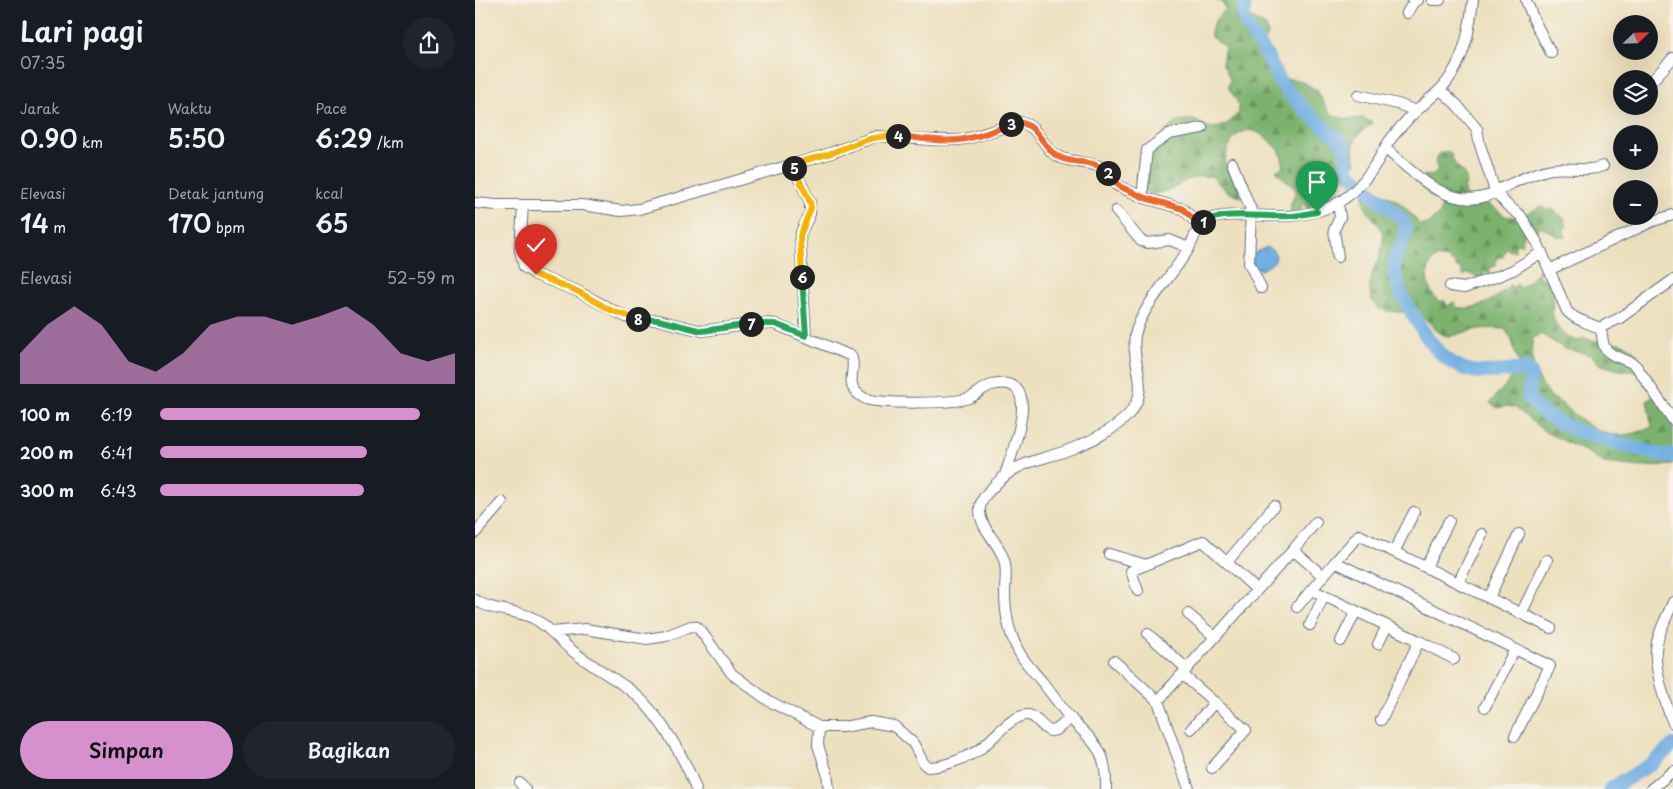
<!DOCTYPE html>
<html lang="id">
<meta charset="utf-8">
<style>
:root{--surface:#171b24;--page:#20242c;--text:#f1f3f6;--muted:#9ea1a6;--accent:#d690ce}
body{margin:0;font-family:"Playpen Sans",sans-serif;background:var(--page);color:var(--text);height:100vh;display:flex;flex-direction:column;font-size:19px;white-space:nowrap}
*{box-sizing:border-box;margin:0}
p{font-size:16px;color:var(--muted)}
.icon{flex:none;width:28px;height:28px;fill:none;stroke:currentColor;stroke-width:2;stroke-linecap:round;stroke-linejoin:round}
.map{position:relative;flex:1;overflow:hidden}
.side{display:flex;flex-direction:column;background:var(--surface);width:475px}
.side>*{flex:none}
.needle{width:32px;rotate:67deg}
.controls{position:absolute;left:1138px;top:15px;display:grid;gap:10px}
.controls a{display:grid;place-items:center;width:45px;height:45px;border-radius:50%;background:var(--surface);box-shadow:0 5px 20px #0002;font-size:25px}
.pin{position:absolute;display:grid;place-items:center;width:42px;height:42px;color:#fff;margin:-51px -21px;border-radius:50% 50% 50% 0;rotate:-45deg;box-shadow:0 0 5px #0007}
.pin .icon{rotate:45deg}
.km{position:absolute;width:25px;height:25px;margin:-12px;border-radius:50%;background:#222;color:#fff;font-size:14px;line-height:25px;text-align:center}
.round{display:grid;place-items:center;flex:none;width:52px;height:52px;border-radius:26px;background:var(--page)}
.summary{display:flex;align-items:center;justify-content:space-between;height:85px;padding:0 20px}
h1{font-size:28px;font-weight:600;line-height:38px}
.figures{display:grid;grid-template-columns:repeat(3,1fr);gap:8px;height:85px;padding:5px 20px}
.figures div{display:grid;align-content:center}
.figures b{font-size:25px;font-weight:600}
.figures small{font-size:14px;font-weight:400}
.figures p{font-size:14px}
.chart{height:140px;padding:10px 20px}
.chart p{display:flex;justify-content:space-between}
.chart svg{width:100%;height:90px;margin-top:5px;fill:var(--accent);opacity:.7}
.button{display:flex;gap:10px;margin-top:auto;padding:10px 20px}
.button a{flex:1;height:58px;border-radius:30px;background:var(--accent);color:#111;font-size:20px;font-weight:600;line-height:58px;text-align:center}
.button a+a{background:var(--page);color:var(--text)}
ul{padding:0 20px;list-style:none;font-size:16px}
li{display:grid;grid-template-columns:80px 60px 1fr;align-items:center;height:38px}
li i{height:12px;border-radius:6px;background:var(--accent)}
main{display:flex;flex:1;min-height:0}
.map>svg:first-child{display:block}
.forest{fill:url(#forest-firs);stroke:#4c7066}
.water{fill:url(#water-ripples);stroke:#466ea0}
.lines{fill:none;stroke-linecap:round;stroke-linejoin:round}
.river{stroke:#70aee3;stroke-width:14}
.minor-casing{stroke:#646d80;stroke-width:12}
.minor{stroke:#fff;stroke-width:10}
.split-1-casing{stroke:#fff;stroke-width:10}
.split-2-casing{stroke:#fff;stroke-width:10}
.split-3-casing{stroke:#fff;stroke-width:10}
.split-4-casing{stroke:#fff;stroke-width:10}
.split-5-casing{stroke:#fff;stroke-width:10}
.split-6-casing{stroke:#fff;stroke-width:10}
.split-7-casing{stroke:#fff;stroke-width:10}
.split-8-casing{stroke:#fff;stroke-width:10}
.split-9-casing{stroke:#fff;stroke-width:10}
.split-1{stroke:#22a559;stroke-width:6}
.split-2{stroke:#f0652b;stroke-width:6}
.split-3{stroke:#f0652b;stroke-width:6}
.split-4{stroke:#f0652b;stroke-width:6}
.split-5{stroke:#f5b400;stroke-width:6}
.split-6{stroke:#f5b400;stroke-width:6}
.split-7{stroke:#22a559;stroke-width:6}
.split-8{stroke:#22a559;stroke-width:6}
.split-9{stroke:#f5b400;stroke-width:6}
</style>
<main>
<section class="side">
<div class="summary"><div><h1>Lari pagi</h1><p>07:35</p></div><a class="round"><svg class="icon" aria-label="share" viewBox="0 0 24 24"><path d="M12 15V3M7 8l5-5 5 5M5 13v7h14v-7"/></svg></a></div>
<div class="figures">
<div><p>Jarak</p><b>0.90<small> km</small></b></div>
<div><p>Waktu</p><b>5:50</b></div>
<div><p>Pace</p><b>6:29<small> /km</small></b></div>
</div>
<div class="figures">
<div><p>Elevasi</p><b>14<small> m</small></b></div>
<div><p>Detak jantung</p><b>170<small> bpm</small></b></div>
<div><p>kcal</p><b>65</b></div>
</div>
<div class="chart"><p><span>Elevasi</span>52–59 m</p>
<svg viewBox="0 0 160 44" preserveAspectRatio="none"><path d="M0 44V29L10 15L20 6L30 15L40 33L50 38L60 29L70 15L80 11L90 11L100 15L110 11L120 6L130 15L140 29L150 33L160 29V44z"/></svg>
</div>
<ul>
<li><b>100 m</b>6:19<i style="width:88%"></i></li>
<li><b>200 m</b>6:41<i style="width:70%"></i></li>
<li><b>300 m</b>6:43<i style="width:69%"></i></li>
</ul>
<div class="button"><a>Simpan</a><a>Bagikan</a></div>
</section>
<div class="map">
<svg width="1198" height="789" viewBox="0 0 1198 789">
<defs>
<pattern id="forest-firs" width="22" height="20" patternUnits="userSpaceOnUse" patternTransform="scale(1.25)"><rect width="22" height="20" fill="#7cb26e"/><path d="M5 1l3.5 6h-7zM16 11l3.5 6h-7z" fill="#65915e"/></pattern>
<pattern id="water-ripples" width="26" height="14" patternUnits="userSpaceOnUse" patternTransform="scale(1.25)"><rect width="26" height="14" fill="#70aee3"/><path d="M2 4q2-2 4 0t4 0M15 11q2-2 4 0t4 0" fill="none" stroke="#5b8ebb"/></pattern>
</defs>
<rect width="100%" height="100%" fill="#f7f3e8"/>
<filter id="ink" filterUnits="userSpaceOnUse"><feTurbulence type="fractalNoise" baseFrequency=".02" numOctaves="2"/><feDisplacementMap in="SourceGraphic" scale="10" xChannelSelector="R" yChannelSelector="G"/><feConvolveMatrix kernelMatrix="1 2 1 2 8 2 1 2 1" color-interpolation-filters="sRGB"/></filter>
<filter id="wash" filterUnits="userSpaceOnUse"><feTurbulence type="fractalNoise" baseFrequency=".0096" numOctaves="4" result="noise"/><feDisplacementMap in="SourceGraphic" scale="20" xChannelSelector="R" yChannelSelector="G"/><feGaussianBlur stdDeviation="1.12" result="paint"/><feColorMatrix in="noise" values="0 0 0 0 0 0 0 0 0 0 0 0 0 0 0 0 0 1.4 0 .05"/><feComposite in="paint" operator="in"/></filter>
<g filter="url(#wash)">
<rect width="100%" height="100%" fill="#ede0bf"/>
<path class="forest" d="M740,0H776L775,17L791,26L793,35L788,44L799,72L806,78L824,80L842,90L854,112L859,115L871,119L889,118L898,123C883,133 873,143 881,161L877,171L866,173L844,184V194L840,205L837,195L835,213L827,202L826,217L817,216L815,207L821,190L801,171L809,166C807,161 807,154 804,150C801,146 796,143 792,139C769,118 751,140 750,165L764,177L766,197C754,195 745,186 737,176C732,177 726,176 721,177C701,182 688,201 665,191L664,182H662L661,174C679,158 682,126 709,120C721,117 725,125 735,127C747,130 758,120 764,112L763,103L753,87L755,79L747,63L750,47L736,37C735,25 742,17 751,9L746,2Z
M973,151C978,155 976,157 979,162C982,168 990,171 991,179C992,185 988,188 990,195L999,201L1015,205L1030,216L1039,217L1053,213L1066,206L1073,211L1077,209L1089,218L1092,227L1089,226L1090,238L1082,236L1065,226L1062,231L1056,228L1054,232L1049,233L1047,238V244H1042L1040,246V252L1031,249L1028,257H1023L1021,260V266L1015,268V274L1011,271L1006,279L993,273L988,276L986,268L983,269C976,259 971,257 960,258C948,272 951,288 963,301H970L972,306L979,302L981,307C999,312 1024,299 1035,284L1037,288L1042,284L1045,288C1057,282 1061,271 1070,261L1069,268L1062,275L1081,286C1075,312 1074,329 1102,341L1109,338C1133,347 1156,333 1167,364L1161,372L1143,370L1124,364L1116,355L1090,349L1066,334L1058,338C1057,344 1056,351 1057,357C1058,370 1068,390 1078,398C1081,400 1085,402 1087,404C1119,431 1135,445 1177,427L1172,401L1179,395L1198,410V465L1166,467L1129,463L1114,453L1070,432L1041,408L1032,406L1023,408L1015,403C1022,393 1045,373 1044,361C1043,358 1041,356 1040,353C1037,342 1038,338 1029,329C1016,328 1003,328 991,332C985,333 978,337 972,336C961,334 955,320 945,316C928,307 898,321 895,292C892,273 907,259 908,241C910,220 886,217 889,194L893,190C918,195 929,203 944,224H953L966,212V204C958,197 951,194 946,184L949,175L957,176L963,170L960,162L964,154Z"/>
<path class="water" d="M792,247C810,256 797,266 785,270L778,265V256L781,252Z"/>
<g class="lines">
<path class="river" d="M770,0C765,24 773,28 785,45C794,56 798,71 806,83C822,105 846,124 867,142L870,147L873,172L927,219C937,236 920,248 919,266C919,284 929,300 938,315C953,340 967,364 997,371C1014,374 1034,370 1051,369L1056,373L1053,397C1080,434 1148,444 1190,456H1198
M1135,789L1176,764L1198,745"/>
</g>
</g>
<g filter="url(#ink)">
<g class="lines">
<g class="minor-casing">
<path id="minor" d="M957,0H965
M1051,0L1058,18L1076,53
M932,13L939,1L943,0
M1175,83L1198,58
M967,91L982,105L1002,129L1005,145L1020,191L1032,205L1046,216L1063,244L1092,311C1100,321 1115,322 1125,329C1128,335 1127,340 1129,346C1134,358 1152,358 1161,366L1198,420
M883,95L923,104L941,111
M910,148C937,172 972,209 1012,196C1018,194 1023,189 1029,187C1041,181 1055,175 1068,171C1088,164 1107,174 1128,166
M757,163L776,210L774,263L786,288
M317,164L335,202V214L327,230L325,236L331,336
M667,197L672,150L694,134L727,128
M0,203L21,205H107L146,211L164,209L350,155L402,136L457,140H484L495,138L545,122C564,126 567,147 582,156C592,162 611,162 624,166L629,169L641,185L670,198L708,209L725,226
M863,204L865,217L859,230L863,257
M48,205L45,250L49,267L61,275L102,291L151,317L166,320H183L227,331L270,325L292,323L300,324L376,356C382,367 371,382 381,392C384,395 387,397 391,399C407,404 478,404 494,398C502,395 508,387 517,385C571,372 537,452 530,475
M641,211L666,241L673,243L695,240L714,248
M1074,270L1178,221L1198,215
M975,286L989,288L1021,277L1038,270L1067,252
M1124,328L1145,318L1198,280
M0,533L27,502
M818,550L841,522
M919,552L939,512
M634,554L671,565
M752,562L799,506
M860,562L884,535L1076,628
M951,567L974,521
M983,583L1007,534
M837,590L944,641L906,720
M663,591L656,571L728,541L782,590
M1014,598L1044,534
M0,600C19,612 39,609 58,618C75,627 84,641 99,652C118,667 140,678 159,693C184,714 210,758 221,789
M1198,602C1192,617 1182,634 1181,650C1179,668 1191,706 1198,723
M822,607L860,562L1075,666L1040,736
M713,614L740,637
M1046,614L1072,560
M835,625L849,596
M77,632L110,629L172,639L191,636L216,626L222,627L228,634L257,674L294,701L344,727H368L396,722L419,726L438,743L449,764L453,767C468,767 488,759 501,752C514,744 537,713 554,715C562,717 567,728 575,731L581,730L596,718
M673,634L712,669
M866,641L881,611
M944,641L979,659
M903,644L912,626
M639,661L683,701
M707,674L771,730L737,768
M1010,707L1040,649
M344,727L343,745L352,773L354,789
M716,729L740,702
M45,783L50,789
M631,789C632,749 620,744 595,718C586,707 577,694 568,683C561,674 553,666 547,657C535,638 530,615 530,593C530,580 533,567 527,555C521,540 505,527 505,511C504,501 512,493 518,487C544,459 563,462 596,449C616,441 638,431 653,415C678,388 655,364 660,335C666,308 698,274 713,250C718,242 721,228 729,222C744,211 792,217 811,216C821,216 830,214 839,212C868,206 887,186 902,162C908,152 912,142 920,134C928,124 937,114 947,106C960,93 967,91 977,74C991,52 995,26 998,0
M714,789L683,701L818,550L848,576
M1176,789L1198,771"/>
</g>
<use href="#minor" class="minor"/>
</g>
</g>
<g class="lines" filter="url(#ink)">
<g class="split-1-casing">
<path id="split-1" d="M728,222C750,210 790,218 815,216C824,216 833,213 842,212"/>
</g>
<g class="split-2-casing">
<path id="split-2" d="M633,173L638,181L646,187L670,198L708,209L725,226L728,222"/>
</g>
<g class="split-3-casing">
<path id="split-3" d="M536,124C558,117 565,141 578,153C593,167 618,156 633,173"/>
</g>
<g class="split-4-casing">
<path id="split-4" d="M423,136C447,138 471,144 495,138C509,135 523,129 536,124"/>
</g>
<g class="split-5-casing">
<path id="split-5" d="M319,168L317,164C331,160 345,157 359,152C383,143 397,135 423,136"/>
</g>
<g class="split-6-casing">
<path id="split-6" d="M319,168L335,202L336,208L325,236L327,277"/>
</g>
<g class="split-7-casing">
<path id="split-7" d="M276,324H300L331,336L327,277"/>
</g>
<g class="split-8-casing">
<path id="split-8" d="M163,319L183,320L227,331L276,324"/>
</g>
<g class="split-9-casing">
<path id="split-9" d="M61,275L102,291L137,311L163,319"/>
</g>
<use href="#split-1" class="split-1"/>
<use href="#split-2" class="split-2"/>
<use href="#split-3" class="split-3"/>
<use href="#split-4" class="split-4"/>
<use href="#split-5" class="split-5"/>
<use href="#split-6" class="split-6"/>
<use href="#split-7" class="split-7"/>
<use href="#split-8" class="split-8"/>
<use href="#split-9" class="split-9"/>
</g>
</svg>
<div class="controls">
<a><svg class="needle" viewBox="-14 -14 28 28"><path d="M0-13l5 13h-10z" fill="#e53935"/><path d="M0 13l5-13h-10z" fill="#9ea1a6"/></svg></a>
<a><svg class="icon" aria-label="layers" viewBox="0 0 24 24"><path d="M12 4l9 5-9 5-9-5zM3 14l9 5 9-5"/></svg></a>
<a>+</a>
<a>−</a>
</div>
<div class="pin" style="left:842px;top:212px;background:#1e9e55"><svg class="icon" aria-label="arrive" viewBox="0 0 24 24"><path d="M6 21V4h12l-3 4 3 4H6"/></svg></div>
<div class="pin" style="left:61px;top:275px;background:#d93025"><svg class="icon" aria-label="check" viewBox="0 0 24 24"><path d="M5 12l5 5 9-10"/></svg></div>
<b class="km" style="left:728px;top:222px">1</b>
<b class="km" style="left:633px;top:173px">2</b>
<b class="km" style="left:536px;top:124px">3</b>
<b class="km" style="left:423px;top:136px">4</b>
<b class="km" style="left:319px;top:168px">5</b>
<b class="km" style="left:327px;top:277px">6</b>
<b class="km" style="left:276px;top:324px">7</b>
<b class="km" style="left:163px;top:319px">8</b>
</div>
</main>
